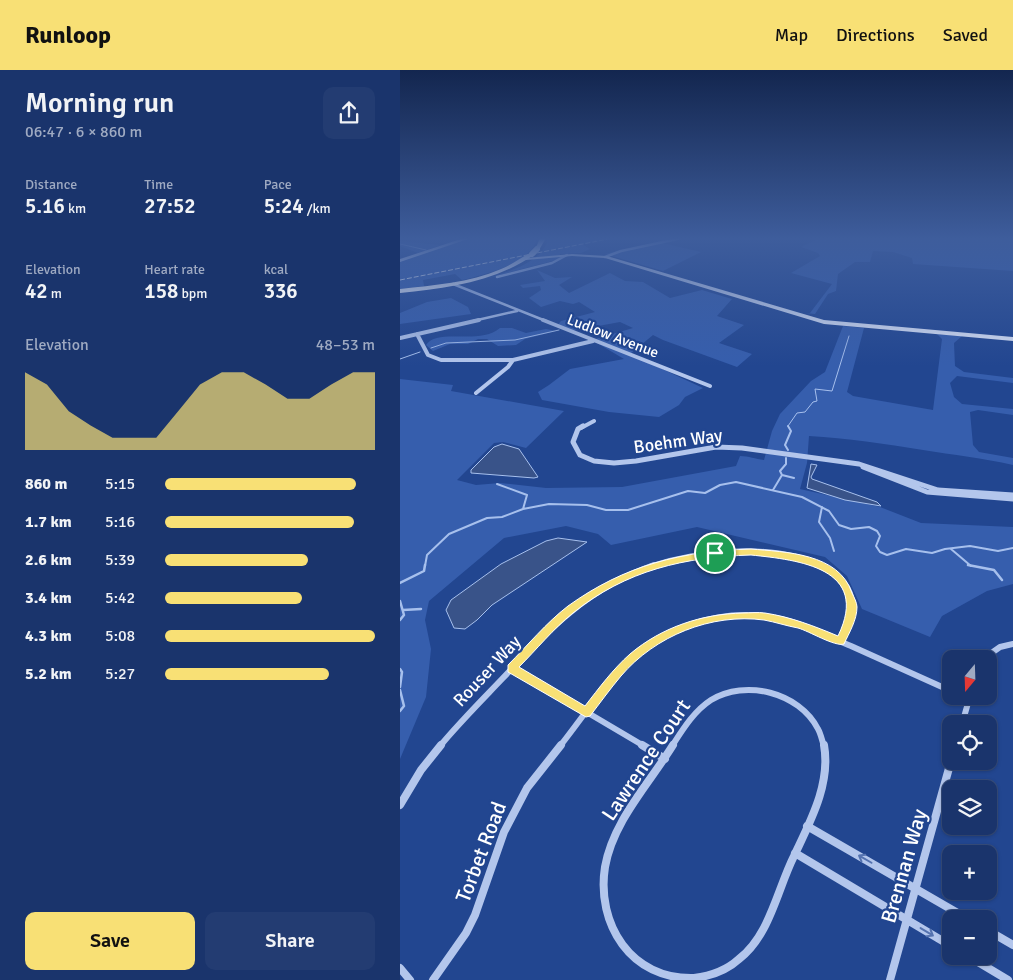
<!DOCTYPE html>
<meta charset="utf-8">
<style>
:root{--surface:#1a346c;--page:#233c72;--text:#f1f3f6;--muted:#9faac2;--line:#384f7f;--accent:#f8e075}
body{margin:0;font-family:Signika,sans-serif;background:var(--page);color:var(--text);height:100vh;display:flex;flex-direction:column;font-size:19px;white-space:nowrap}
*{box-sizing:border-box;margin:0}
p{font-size:16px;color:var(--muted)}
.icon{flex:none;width:28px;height:28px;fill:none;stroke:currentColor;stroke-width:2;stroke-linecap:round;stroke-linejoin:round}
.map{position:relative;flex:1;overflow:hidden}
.details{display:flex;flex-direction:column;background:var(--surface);width:400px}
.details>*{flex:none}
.needle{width:32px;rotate:199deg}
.fabs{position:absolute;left:542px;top:580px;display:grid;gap:10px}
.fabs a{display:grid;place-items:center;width:55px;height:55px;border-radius:10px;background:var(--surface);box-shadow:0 1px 4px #0004,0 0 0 1px var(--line);font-size:25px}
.pin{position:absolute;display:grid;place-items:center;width:42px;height:42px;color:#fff;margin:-21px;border:2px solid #fff;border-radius:50%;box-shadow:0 1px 5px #0007}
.round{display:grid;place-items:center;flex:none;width:52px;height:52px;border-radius:10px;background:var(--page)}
.summary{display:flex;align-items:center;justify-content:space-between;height:85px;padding:0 25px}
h1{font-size:28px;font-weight:600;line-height:38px}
.metrics{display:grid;grid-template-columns:repeat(3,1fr);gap:8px;height:85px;padding:5px 25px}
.metrics div{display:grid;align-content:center}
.metrics b{font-size:21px;font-weight:600}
.metrics small{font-size:14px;font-weight:400}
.metrics p{font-size:14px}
.chart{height:140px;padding:10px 25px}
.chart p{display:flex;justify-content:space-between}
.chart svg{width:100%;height:90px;margin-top:5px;fill:var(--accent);opacity:.7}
.cta{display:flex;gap:10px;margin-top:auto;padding:10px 25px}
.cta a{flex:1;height:58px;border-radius:10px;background:var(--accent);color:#111;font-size:20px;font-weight:600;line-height:58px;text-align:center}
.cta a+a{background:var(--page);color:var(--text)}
ul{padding:0 25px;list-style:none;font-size:16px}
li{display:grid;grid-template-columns:80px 60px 1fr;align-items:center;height:38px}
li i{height:12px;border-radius:6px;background:var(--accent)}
header{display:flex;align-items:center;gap:30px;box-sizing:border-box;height:70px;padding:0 25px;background:var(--accent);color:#111}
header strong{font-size:24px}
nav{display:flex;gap:28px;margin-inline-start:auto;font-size:18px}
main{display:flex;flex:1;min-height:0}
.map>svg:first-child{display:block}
.green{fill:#365ead}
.water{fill:#395389;stroke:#a7c0ed}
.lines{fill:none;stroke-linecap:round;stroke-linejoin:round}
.stream-far2{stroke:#a7c0ed;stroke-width:1}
.stream-far1{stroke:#a7c0ed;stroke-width:2}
.stream{stroke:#a7c0ed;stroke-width:2.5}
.street-far4{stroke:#b3c6ec;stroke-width:2.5}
.street-far3{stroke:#b3c6ec;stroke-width:4}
.street-far2{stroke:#b3c6ec;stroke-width:5}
.street-far1{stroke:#b3c6ec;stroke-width:6}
.street{stroke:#b3c6ec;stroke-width:8}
.secondary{fill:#dfe7f9;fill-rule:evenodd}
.highway{fill:#fff;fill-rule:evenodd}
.rail{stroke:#fff;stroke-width:1;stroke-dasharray:5 2;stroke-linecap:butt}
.highway-bridge{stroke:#fff;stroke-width:6}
.oneway{stroke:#5573b0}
.route{fill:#f8e075;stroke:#fff;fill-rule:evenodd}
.labels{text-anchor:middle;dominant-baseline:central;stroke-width:4.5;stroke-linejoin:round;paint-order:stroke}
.far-street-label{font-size:15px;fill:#fff;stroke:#224690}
.street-label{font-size:18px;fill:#fff;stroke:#224690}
.near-street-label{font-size:21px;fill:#fff;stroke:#224690}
</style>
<header>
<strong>Runloop</strong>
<nav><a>Map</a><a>Directions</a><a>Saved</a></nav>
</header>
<main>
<section class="details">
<div class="summary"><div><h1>Morning run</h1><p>06:47 · 6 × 860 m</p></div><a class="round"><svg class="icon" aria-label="share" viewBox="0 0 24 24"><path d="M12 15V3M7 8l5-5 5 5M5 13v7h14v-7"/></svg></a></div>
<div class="metrics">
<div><p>Distance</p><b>5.16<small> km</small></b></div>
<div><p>Time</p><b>27:52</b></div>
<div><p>Pace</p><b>5:24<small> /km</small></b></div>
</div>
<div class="metrics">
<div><p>Elevation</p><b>42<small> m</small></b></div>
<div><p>Heart rate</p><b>158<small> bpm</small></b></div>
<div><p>kcal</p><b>336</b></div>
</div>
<div class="chart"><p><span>Elevation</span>48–53 m</p>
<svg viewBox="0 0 160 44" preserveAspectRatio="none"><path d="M0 44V6L10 12L20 25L30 32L40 38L50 38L60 38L70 25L80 12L90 6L100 6L110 12L120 19L130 19L140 12L150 6L160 6V44z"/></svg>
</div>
<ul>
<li><b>860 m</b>5:15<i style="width:91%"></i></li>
<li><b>1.7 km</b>5:16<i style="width:90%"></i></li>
<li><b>2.6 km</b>5:39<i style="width:68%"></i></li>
<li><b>3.4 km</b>5:42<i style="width:65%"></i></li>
<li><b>4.3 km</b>5:08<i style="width:100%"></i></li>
<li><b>5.2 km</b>5:27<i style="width:78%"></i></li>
</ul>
<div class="cta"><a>Save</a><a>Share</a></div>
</section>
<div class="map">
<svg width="613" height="910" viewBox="0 0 613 910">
<rect width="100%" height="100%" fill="#224690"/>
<path class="green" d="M72,168H137C133,193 83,205 62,210L55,204L23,210L24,216L0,219V191Z
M148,168H211L182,174L190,179L181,183L160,184V189L85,209C106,202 144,193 148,168Z
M419,168L613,169V201L513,194L512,188L493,182L473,181L470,192H455L438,204L436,221L428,224L415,244L405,243H410L432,214L391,203L420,186L418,183L401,177Z
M0,171L41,175L18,183L0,176Z
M258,172L301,182L263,201L205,184Z
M137,200L155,208L172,207L159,215L169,223L210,203L225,211L243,212L270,228L302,220L332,229L317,246L344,255L319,273L352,284L337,297L263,270L253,265L230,284L303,318L285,327L279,335L259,347L209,342L142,330L138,322L149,315L170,299L224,289L192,270L233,258L220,252L171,261L157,256L161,251L195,242L179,232L173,234L160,231L141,237L129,228L141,220L140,216L123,218L120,215L145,211Z
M51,228L68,237L71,244L0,254V243L27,232Z
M443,256L464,258L447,322L453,326L533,340L542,269L537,264L562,266L554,273L555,296L564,302L613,308V313L557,306L550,313L554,327L562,334L613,339V345L578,340L570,342L573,375L579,382L613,388V395C583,388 553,385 523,380C485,374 447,368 409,366L407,393L400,419L480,437L521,453L613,457V514L587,521L542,546L530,567L462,539L447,506L425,487L297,457L211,475L198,464L166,456L104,468L29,531L25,550L31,579L26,627L0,689V309L53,315L51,321L164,341L126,378L103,372L94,373L57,410L76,415L100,413L146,418L222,417L336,396L340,386C349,386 355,389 364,390L372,361L380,344L411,311L425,302Z
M100,258H112L126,263L146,259L156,261L125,269L116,275L98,276L87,269H78L68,274H50L33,281L26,275C38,257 79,276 100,258Z"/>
<path class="water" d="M102,374L119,379L138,407L134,408L71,403V400L94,377Z
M411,394L417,395L411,407L412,409L477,432L481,436L445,430L407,418Z
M158,468L187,472L92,535L77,550L65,559L54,558L46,540L51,530L101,494L146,471Z"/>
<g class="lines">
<path class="stream-far2" d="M0,174L26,180
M31,278L46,273L115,270L159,260
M0,289L20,282
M389,358L388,356L397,343L405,342L413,332L417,331L415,319L432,321L449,266"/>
<path class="stream-far1" d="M388,380L385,375L391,361L388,356
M382,405L394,408
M97,414L127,425L123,439
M373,420L382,405L380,401L386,394V388
M422,437L419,452L430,468L434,481
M551,479L571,496
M25,496L27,485L49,464L87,448L102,447L123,439L149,434L187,435L206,440H228L288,421L305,423L320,415L336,412L402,427L429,441L439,455L451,459L469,457L477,461L480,466L476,476L480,482L487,485L506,479L532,483L545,479L570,476L598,481L613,478"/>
<path class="stream" d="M568,495L594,500L602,510
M0,513L24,501L25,495
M0,531L4,545L0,550
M3,540L21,539
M0,599L2,602L0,617
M0,620L4,636L0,641"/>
<path class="street-far4" d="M44,168H58
M205,187L221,181L282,168
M97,207L152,193L167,185
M53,214L146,251
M73,251L117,241"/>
<path class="street-far3" d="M143,250L310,316
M17,264L28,285L41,290H113L193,271
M0,268L79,250
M76,323L108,297L113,290
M181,358L194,351"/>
<path class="street-far2" d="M183,356L178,359L173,372L180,385L194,391L214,393L236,391L316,377L342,378L459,394L538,420L613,425
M463,397L527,422L613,429
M251,496C300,480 375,472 422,496"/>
<path class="street-far1" d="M420,495C458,515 458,536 441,571
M583,589L600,577L613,574
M112,598L244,676
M562,654L570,626
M40,676C59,653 81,631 102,609C149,559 188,518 254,495
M160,676C179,652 197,625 218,602C258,559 318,537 376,548C402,553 427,566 451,576C484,591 518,606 551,621
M272,676C283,659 294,641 311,630C345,609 399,622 418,659C421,664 422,671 424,676"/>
<path class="street" d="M242,675L265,689
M273,675C249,714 213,751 205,797C196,854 231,910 294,908C311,906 327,900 339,889C370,865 377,820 394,786C410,752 431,714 424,675
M0,735L21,700L41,675
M407,756L568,849
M395,783L551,876
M589,861L613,875
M568,886L608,910
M0,898L10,910
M33,910L66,863L75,845L104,762L127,718L161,675
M490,910L551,691"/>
<path class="secondary" d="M64,168H71L0,192V189Z
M172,184L207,186L424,250L613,267V271L424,254L205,188L172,186L126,190L124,189L126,188Z"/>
<path class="highway" d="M140,168H146L139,180H135Z
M132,182L134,185C94,212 47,218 0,223V219C34,215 69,213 101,199C112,195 121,187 132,182Z"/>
<path class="rail" d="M0,210L213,168"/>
<path class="highway-bridge" d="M132,184L137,179"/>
</g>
<defs><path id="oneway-shaft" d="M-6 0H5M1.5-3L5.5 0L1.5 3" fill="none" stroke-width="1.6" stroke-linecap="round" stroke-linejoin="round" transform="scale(1.25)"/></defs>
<g class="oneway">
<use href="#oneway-shaft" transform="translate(465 789) rotate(-150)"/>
<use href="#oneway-shaft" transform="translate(527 862) rotate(31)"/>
</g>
<linearGradient id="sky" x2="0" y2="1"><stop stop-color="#13264f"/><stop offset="0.57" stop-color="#3e5d9c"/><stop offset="1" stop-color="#3e5d9c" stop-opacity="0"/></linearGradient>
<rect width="613" height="296" fill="url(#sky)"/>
<path class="route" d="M351,479C385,482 439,483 452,523C454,527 457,533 457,537C457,550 449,563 444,574C435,577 409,561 398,558C387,556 375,552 364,550C311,543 255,566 221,606C210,619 200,633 190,646L186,647L108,602V595C128,575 146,553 168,536C225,495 282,481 351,479ZM351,485C399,490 471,498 438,566C414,556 391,547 365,543C358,542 350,543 343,543C302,544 262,557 230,584C213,599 199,618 185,636L119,597C137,579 153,559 173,543C226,500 285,487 351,485Z"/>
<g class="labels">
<g class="far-street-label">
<text transform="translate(213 266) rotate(21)">Ludlow Avenue</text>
</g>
<g class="street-label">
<text transform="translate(278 371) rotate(-8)">Boehm Way</text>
<text transform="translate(87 601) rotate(-47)">Rouser Way</text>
</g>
<g class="near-street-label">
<text transform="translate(246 690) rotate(-56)">Lawrence Court</text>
<text transform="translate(81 782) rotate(-69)">Torbet Road</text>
<text transform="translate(504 796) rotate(-74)">Brennan Way</text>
</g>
</g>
</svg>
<div class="fabs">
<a><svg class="needle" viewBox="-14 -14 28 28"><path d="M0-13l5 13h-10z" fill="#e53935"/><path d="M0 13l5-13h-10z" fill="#9faac2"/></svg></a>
<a><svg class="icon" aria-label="locate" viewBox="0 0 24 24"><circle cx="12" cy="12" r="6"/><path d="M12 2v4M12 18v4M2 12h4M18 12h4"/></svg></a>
<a><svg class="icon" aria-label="layers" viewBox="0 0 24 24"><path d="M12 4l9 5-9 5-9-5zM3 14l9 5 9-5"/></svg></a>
<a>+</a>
<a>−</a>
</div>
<div class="pin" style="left:315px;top:483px;background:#1e9e55"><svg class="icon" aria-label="arrive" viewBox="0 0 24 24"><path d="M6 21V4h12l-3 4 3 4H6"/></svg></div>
</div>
</main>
